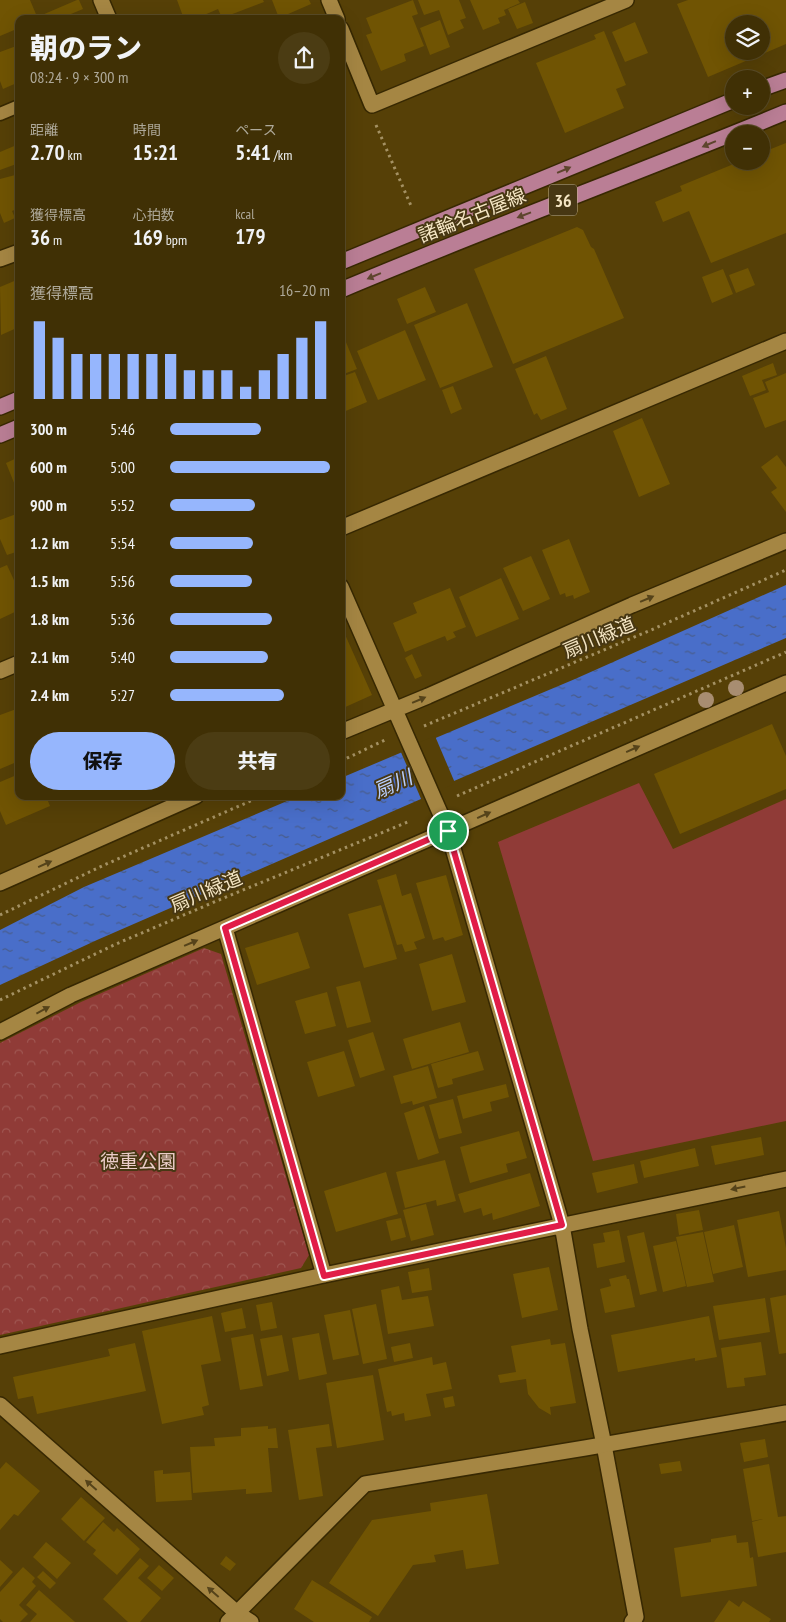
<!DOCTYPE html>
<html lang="ja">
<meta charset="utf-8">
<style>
:root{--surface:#403005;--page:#4b3c13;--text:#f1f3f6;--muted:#aea99a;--line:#594b27;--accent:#96b6fd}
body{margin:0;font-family:"PT Sans Narrow","Noto Sans JP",sans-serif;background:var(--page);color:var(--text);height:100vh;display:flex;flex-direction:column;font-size:19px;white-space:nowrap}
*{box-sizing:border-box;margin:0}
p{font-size:16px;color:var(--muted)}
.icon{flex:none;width:28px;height:28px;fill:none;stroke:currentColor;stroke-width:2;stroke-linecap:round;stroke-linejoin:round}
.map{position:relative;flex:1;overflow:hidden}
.side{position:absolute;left:15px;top:15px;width:330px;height:785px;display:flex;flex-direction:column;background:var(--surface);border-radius:10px;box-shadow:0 5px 20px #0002,0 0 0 1px var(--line)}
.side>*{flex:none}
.tools{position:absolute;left:725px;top:15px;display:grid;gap:10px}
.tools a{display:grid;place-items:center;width:45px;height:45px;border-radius:50%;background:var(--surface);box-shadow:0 5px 20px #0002,0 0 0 1px var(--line);font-size:25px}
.pin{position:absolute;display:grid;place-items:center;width:42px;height:42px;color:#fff;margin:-21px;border:2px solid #fff;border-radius:50%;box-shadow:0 1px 5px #0007}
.round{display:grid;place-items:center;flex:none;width:52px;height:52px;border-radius:26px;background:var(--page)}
.summary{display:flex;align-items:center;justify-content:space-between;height:85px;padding:0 15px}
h1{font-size:28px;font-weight:800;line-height:38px}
.stats{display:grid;grid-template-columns:repeat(3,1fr);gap:8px;height:85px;padding:5px 15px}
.stats div{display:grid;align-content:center}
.stats b{font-size:21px;font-weight:800}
.stats small{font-size:14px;font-weight:400}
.stats p{font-size:14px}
.chart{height:140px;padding:10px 15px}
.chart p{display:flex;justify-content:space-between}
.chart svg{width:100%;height:90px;margin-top:5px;stroke:var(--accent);stroke-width:6}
.cta{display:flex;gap:10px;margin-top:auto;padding:10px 15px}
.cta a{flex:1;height:58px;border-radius:30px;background:var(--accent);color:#111;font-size:20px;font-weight:800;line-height:58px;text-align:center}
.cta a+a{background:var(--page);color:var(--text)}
ul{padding:0 15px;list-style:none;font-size:16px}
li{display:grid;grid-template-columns:80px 60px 1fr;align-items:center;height:38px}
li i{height:12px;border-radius:6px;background:var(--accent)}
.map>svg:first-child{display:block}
.green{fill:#903b37}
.park{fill:url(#park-crowns)}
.water{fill:url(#water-ripples)}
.pier{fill:#564007}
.building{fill:#705403;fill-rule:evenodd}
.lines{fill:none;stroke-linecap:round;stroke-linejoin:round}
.service-casing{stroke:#372802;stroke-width:15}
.minor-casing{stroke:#372802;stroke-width:18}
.tertiary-casing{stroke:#372802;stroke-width:18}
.primary-casing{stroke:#372802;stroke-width:18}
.path{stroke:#a49163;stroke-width:3;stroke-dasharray:2.5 4;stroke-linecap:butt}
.service{stroke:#a58643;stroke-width:12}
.minor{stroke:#a58643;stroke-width:15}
.tertiary{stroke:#a58643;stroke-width:15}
.primary{stroke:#ba7e95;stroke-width:15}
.tree{fill:#a88d71}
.oneway{fill:#5e452d}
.oneway2{fill:#55431a}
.route-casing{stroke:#fff;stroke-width:10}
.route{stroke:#e11d48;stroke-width:6}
.labels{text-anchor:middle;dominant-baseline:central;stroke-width:4;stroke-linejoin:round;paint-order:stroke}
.shield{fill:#473713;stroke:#c1b28f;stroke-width:1}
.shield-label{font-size:18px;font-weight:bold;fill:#f5e6c4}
.street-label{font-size:19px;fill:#f5e6c4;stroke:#473713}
.park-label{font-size:19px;fill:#ebccc8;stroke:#473713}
.water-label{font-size:20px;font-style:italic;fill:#b8cefe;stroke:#473713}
</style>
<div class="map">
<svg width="786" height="1622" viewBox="0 0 786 1622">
<defs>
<pattern id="park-crowns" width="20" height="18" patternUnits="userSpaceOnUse" patternTransform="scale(1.25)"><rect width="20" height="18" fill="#903b37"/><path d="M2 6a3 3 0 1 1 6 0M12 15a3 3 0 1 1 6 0" fill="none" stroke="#a05752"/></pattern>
<pattern id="water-ripples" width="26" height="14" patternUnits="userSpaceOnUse" patternTransform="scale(1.25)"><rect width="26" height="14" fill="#496ec9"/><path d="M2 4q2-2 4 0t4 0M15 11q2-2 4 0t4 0" fill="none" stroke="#495c89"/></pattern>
</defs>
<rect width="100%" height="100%" fill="#564007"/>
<path class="green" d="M639,783L673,849L786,799V1121L593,1161L498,842Z"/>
<path class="park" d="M204,948L221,954L309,1255L301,1268L0,1335V1043L81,1002Z"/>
<path class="water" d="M786,585V638L454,781L421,799L97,940L0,985V930L84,887L299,796H341V778L575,679Z"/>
<path class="pier" d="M435,736L455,783L422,801L400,750Z"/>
<path class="building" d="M0,0H30L38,19H19V28L0,36Z
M77,0H79L83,9L59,19H43L42,15Z
M177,0H263L264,2L222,18L218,9L195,19H184Z
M272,0H309L311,4L279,18Z
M413,0L418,14L412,16L424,46L404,54L406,61L381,71L366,35L372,33L366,18Z
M418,0H459L466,18L460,20L464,28L448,35L439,10L424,15Z
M470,0H518L520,3L504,10L506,15L498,18L500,23L483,30Z
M688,0H786V44L708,77L677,4ZM734,24H761V51H734Z
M525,2L533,23L517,29L508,9Z
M440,20L450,47L430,55L420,28Z
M635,22L648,53L625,62L612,32Z
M604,31L626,85L616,89L624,108L565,133L536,63L596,39L594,35Z
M19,45V82L3,89L0,81V52Z
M786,143V233L711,263L689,211L663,222L655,202L682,191L680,186L741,161H761V153Z
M19,144V163L0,170V152Z
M19,174V208L12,211L15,218L4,223L0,213V179Z
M577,227L583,230L591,247L594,249L624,318L513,364L474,269Z
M748,268L755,285L736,293L729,275Z
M723,269L733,294L712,303L702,277Z
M19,279V327L1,335L0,287Z
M425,287L436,312L407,324L397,299Z
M467,303L493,367L440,388L414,325Z
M341,330L357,369L341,375Z
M405,330L426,380L378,400L357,351Z
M546,356L567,409L541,420L537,413L534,415L515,369Z
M773,363L777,375L762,380L766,390L750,396L742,376Z
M355,372L367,402L341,413V377Z
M786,373V420L765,428L753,398L769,392L765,382Z
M453,386L462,409L451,414L442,390Z
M642,418L670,484L639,497L613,431Z
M777,455L786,467V512L771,492L777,488L761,467Z
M19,457V495L6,463Z
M19,513V551L7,555L0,539V520Z
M569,539L590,592L574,599L573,595L566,597L565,593L560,595L542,550Z
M531,556L550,599L523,611L503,568Z
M7,565L19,591V610L0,619V568Z
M501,578L519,619L476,637L459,597Z
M450,588L466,627L453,632L456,637L447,641L445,636L405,652L393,623L417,613L413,603Z
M343,630L372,695L341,709V631Z
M412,654L422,676L415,679L405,658Z
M19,708V761L0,769V715Z
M772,724L786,756V789L680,834L654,774Z
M19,774V796H46L50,806L6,825L0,811V782Z
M396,874L402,896L411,893L425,938L414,942L417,949L405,952L402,944L397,945L377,880Z
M446,875L463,935L445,941L443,937L433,940L416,883Z
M381,905L397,959L364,968L348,914Z
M298,932L310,968L257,985L245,948Z
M452,954L466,1002L432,1011L419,964Z
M360,981L371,1022L347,1028L336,987Z
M327,992L336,1026L305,1034L295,1001Z
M460,1022L469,1052L412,1069L403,1039Z
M373,1032L385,1070L360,1078L348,1040Z
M344,1051L355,1086L318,1097L307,1062Z
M478,1051L484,1070L452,1079L453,1084L438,1088L431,1064Z
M428,1066L437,1098L413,1105L412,1101L401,1104L393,1076Z
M506,1084L509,1097L490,1102L492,1111L463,1119L457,1096Z
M453,1099L462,1133L439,1139L429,1105Z
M424,1106L439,1153L418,1160L404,1113Z
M519,1131L527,1158L506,1164L508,1172L470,1183L460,1147Z
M761,1137L764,1155L715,1165L711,1146Z
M695,1148L699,1166L644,1178L640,1161Z
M445,1160L456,1201L437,1206L436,1200L405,1208L396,1172Z
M634,1164L638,1183L597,1193L592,1173Z
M386,1172L398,1214L336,1232L324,1191Z
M530,1173L540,1206L493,1220L492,1213L483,1216L481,1208L464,1213L458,1194Z
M426,1204L434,1235L411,1241L403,1210Z
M699,1210L703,1230L679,1235L676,1214Z
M779,1211L786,1248V1270L748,1277L737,1220Z
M401,1218L406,1237L391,1241L386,1221Z
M734,1225L743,1267L713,1274L704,1232Z
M619,1230L625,1262L597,1268L593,1244L605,1242L603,1233Z
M644,1232L657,1291L640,1295L627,1236Z
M703,1232L714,1282L687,1287L676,1237Z
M676,1241L686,1286L663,1292L653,1246Z
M549,1267L558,1310L522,1318L513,1274Z
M429,1268L432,1290L412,1293L408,1272Z
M626,1275L627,1279H629L635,1307L605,1313L600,1289L611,1286L609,1279Z
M399,1286L402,1300L428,1296L434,1326L388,1334L381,1290Z
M786,1295V1353L779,1354L770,1298Z
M765,1298L770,1332L719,1340L713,1306Z
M272,1302L277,1328L261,1331L256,1305Z
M376,1304L387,1359L363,1364L352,1309Z
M242,1308L246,1328L225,1332L221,1313Z
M350,1310L359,1355L333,1360L324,1315Z
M212,1316L221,1361L201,1365L209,1405L202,1407L204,1415L162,1424L142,1331Z
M709,1316L717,1357L695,1361V1358L618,1372L611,1335Z
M319,1333L327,1374L299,1380L292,1338Z
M253,1334L263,1386L240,1390L231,1338Z
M282,1335L289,1371L267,1376L260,1339Z
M550,1339L551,1345L565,1343L576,1403L550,1407L551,1415L539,1408L528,1394L526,1379L500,1383L498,1375L516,1372L511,1346Z
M761,1342L766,1375L744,1378L745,1386L727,1388L721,1348Z
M135,1343L146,1391L37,1414L33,1396L18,1399L13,1377L110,1356L108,1349Z
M410,1343L413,1358L394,1362L391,1347Z
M432,1357L433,1365L446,1362L452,1389L426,1394L431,1416L405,1421L404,1413L392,1416L391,1411L387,1412L378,1369Z
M373,1375L384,1440L337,1448L326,1383Z
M453,1396L455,1406L445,1408L443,1398Z
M329,1424L332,1446L316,1448L323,1496L299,1500L288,1430Z
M268,1426V1429L276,1428L278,1448H268L272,1492L246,1494V1489L193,1493L190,1447L215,1446L214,1438L241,1436V1428Z
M765,1439L768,1457L744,1462L740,1443Z
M680,1461L682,1471L661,1474L659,1464Z
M6,1462L40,1491L18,1516L14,1514L0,1530V1469Z
M769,1464L778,1517L786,1516V1552L758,1557L752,1522L763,1519L752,1521L743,1469Z
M163,1470V1474L190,1472L192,1500L156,1502L154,1471Z
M487,1494L499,1564L466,1569L463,1550L434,1555L436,1562L413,1565L378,1616L329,1583L372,1520L431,1511L430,1503Z
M81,1497L105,1518L84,1541L61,1519Z
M103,1522L114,1532L117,1528L140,1549L117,1575L93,1554L96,1550L86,1542Z
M736,1535L737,1543L748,1542L750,1558L753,1557L757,1586L681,1597L674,1548L711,1542V1539Z
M46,1542L71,1563L57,1579L33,1557Z
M226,1556L236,1564L230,1571L220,1564Z
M140,1558L149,1566L138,1578L161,1598L140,1622H128L103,1599Z
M0,1560L13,1572L0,1587Z
M159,1565L174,1578L162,1591L147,1578Z
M23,1567L35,1578L32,1582L36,1586L19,1605L28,1614L20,1622H3L0,1619V1592Z
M43,1571L56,1583L50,1589L37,1577Z
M312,1580L372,1617L369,1622H314L294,1609Z
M39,1590L75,1622H30L37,1614L26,1605Z
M729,1600L739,1607L743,1601L771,1619L769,1622H714Z"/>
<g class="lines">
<g class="service-casing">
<path id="service" d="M0,114L19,106"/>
</g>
<g class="minor-casing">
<path id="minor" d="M101,0L109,19
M329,0L337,19
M341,29L372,105L626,0
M0,259L19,252
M341,528L786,341
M341,587L448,831L562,1225L580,1329L604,1445L636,1617L632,1622
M0,671L19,663
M341,732L428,696L632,605L786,541
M0,883L196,796
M225,928L324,1275
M0,1032L71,995L786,683
M0,1346L324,1275L786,1179
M0,1405L237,1613L251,1622"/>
</g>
<g class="tertiary-casing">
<path id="tertiary" d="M228,1622L365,1484L585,1448L786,1413"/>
</g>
<g class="primary-casing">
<path id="primary" d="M761,89L786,80
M341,262L734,100
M341,290C488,228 638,173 786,112
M0,407L19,399
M0,435L19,427"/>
</g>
<path class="path" d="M376,125L412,208
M424,726L651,630L786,570
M341,761L385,740
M457,796L786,652
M0,915L104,865L262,796
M0,1000L116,944L219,900L410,821"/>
<use href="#service" class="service"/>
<use href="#minor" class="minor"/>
<use href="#tertiary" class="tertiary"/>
<use href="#primary" class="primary"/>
</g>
<g class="tree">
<circle cx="736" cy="688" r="8"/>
<circle cx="706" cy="700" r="8"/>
</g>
<defs><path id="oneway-solid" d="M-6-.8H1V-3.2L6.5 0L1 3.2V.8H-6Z" transform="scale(1.25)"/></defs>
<g class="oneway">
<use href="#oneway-solid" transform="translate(709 144) rotate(157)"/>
<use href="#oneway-solid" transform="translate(564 170) rotate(-23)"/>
<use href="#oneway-solid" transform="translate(524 215) rotate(159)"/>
<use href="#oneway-solid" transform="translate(374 276) rotate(157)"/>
</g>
<g class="oneway2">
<use href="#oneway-solid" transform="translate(647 599) rotate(-23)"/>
<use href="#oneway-solid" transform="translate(419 700) rotate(-23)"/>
<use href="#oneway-solid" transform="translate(633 749) rotate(-24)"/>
<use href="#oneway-solid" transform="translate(484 815) rotate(-24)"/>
<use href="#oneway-solid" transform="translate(45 864) rotate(-24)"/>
<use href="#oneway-solid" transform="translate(191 943) rotate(-23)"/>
<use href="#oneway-solid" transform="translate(43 1010) rotate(-28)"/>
<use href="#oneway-solid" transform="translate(738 1188) rotate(168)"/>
<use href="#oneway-solid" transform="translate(91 1485) rotate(-139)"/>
<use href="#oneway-solid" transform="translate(213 1592) rotate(-139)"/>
</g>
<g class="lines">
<g class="route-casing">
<path id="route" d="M448,831L562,1225L324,1276L225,928Z"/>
</g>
<use href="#route" class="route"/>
</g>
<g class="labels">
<rect class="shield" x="549" y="184.5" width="28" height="31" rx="4"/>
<g class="shield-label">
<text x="563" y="200">36</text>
</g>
<g class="street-label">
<text transform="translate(472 215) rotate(-22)">諸輪名古屋線</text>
<text transform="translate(599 637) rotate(-23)">扇川緑道</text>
<text transform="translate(206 891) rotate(-23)">扇川緑道</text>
</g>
<g class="park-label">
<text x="138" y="1161">徳重公園</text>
</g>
<g class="water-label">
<text transform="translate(393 784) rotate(-24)">扇川</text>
</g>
</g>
</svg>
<div class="tools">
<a><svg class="icon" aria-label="layers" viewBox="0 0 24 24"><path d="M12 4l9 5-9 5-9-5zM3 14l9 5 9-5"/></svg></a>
<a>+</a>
<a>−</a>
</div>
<div class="pin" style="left:448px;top:831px;background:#1e9e55"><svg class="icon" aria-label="arrive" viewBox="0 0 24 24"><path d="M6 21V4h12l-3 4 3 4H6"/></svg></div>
<section class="side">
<div class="summary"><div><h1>朝のラン</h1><p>08:24 · 9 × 300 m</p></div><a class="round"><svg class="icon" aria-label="share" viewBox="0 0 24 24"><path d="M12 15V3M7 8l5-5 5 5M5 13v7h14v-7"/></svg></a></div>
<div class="stats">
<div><p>距離</p><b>2.70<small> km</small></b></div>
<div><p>時間</p><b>15:21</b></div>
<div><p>ペース</p><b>5:41<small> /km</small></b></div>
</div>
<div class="stats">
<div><p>獲得標高</p><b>36<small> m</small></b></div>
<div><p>心拍数</p><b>169<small> bpm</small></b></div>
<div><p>kcal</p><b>179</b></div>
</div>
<div class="chart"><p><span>獲得標高</span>16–20 m</p>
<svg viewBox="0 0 160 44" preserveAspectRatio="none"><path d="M5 44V6M15 44V14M25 44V22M35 44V22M45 44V22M55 44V22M65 44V22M75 44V22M85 44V30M95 44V30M105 44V30M115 44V38M125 44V30M135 44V22M145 44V14M155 44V6"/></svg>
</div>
<ul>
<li><b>300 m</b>5:46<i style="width:57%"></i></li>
<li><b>600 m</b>5:00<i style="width:100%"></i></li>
<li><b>900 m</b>5:52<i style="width:53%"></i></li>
<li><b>1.2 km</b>5:54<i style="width:52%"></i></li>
<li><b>1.5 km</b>5:56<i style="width:51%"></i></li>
<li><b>1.8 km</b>5:36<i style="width:64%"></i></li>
<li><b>2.1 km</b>5:40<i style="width:61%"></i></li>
<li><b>2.4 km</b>5:27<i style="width:71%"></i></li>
</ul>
<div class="cta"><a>保存</a><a>共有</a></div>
</section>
</div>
